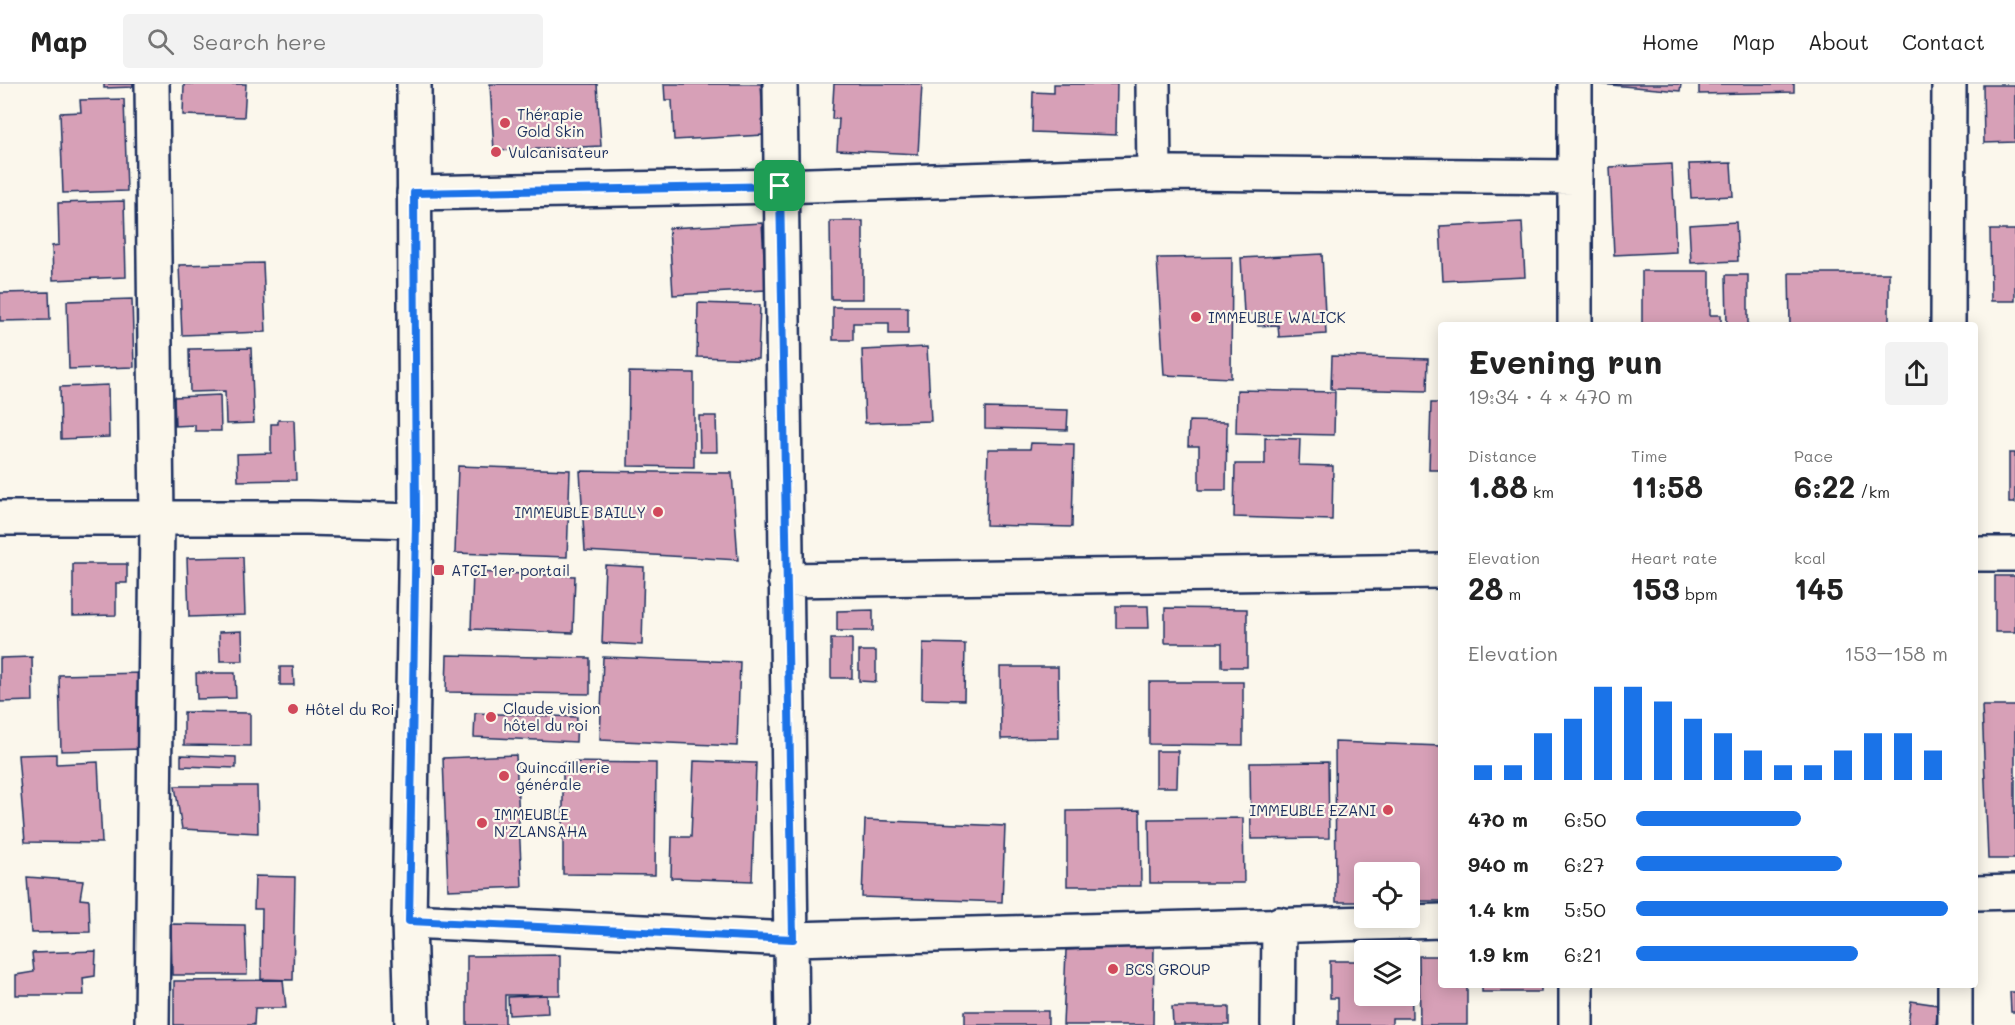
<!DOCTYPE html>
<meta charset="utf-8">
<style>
:root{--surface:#fff;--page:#f2f2f2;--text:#222;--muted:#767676;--line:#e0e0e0;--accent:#1a73e8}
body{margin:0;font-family:Mali,sans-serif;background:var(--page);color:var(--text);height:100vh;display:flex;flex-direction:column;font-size:22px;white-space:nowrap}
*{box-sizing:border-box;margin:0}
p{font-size:20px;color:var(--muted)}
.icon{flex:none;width:33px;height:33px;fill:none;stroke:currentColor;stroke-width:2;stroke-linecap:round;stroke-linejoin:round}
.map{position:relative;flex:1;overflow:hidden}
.panel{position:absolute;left:1438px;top:238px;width:540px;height:666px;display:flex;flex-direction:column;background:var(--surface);border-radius:6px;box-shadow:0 3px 15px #0003}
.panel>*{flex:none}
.fabs{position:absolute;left:1354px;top:778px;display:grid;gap:12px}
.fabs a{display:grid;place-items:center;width:66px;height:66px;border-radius:6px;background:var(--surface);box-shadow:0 3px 15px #0003;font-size:30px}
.pin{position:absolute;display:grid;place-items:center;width:51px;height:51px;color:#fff;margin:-26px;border-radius:12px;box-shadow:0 3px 9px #0006}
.round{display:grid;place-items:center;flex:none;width:63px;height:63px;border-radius:6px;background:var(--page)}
.overview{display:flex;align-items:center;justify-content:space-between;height:102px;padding:0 30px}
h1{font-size:33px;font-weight:700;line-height:45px}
.figures{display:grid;grid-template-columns:repeat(3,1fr);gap:9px;height:102px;padding:6px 30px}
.figures div{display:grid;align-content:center}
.figures b{font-size:30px;font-weight:700}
.figures small{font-size:16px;font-weight:400}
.figures p{font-size:16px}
.chart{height:168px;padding:12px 30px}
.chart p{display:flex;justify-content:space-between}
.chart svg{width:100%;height:108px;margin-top:6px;stroke:var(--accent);stroke-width:6}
ul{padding:0 30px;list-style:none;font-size:20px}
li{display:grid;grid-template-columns:96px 72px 1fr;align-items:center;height:45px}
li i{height:15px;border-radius:8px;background:var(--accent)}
header{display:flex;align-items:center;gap:36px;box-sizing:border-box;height:84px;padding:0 30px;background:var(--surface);border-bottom:2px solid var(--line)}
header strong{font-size:28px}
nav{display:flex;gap:33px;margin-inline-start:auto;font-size:21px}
.search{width:420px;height:54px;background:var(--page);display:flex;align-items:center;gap:15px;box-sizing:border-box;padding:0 21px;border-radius:6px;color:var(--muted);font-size:22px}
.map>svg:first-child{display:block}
.building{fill:#d7a0b7;stroke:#1b2f5e;stroke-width:1.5}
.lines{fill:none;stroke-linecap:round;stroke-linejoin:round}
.minor-casing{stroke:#1b2f5e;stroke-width:38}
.tertiary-casing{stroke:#1b2f5e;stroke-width:38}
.minor{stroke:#fbf7ec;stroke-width:33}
.tertiary{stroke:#fbf7ec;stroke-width:33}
.route-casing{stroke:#fff;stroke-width:12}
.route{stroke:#1a73e8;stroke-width:8}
.poi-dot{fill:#d1495b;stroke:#fbf7ec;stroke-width:2}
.labels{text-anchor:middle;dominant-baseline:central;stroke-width:4.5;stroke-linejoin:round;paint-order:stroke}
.poi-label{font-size:15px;fill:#1b2f5e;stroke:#fbf7ec;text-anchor:start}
</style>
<header>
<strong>Map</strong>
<div class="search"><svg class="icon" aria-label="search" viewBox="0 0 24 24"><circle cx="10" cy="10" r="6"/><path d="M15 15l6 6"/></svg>Search here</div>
<nav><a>Home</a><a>Map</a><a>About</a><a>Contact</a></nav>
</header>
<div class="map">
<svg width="2015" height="941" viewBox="0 0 2015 941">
<rect width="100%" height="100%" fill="#fbf7ec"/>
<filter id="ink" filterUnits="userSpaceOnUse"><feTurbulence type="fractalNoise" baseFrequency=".0167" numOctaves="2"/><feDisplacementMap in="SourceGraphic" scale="12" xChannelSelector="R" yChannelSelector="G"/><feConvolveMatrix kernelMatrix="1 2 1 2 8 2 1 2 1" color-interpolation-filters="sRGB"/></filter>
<g filter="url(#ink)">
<path class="building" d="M104,0H133V3L104,4Z
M184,0H246L244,33L183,31Z
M490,0H597L601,62L494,67Z
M664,0H761L764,51L674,56L672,16H665Z
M834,0H922L918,70L837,66L839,35H832Z
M1054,0H1117L1116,51L1032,48L1033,8L1054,9Z
M1599,0H1681L1680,7Z
M1699,0H1794V8L1699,10Z
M1983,1H2015V58L1984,59Z
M124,15L127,107L63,109L60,29L81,28L80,16Z
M1731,79L1733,112L1691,114L1689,80Z
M1672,80L1676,168L1614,171L1610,83Z
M124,117L126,193L53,196L52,162L59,161L58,119Z
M830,137H863V215H831Z
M1522,138L1525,193L1443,197L1440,142Z
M1736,138L1738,177L1691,179L1689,141Z
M762,139L766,206L673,211L669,144Z
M1990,146H2015V217H1991Z
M1322,170L1326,250L1279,253L1278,241L1258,242L1257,230H1244L1241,174Z
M1232,173L1231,294L1164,291L1157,174Z
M263,179L266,248L182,251L179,181Z
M1642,187H1710V231H1721V242H1642Z
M1789,189H1889V242H1790Z
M1726,191H1748V242H1727Z
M49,208L50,236L0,237V209Z
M132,215L134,283L69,285L67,217Z
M698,219L760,221L758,275L697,273Z
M833,223H908V250H889V239H853V256H833Z
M927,263L931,337L865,339L862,266Z
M251,264L254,339L226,340L225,307L190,308L189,265Z
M1332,272L1428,275L1427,307L1331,305Z
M629,288L694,289V383L628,382Z
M108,301L109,353L61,355L60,303Z
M1237,306L1335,308L1334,351L1236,349Z
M220,311L221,347H195V341L175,342L174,313Z
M1431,319H1442V386H1429Z
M985,324L1068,326L1067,346L985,344Z
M699,332H716L717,368H700Z
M278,336H294L296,396L238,397L237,370L271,369V340H278Z
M1189,337L1227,338L1226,406H1199V362H1188Z
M1265,354L1300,355L1299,381L1333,382L1332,436L1234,433L1235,380H1265Z
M1031,359L1074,360L1072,443L986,441L988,365H1030Z
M2009,369H2015V419H2009Z
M458,382L570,386L567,473L455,469Z
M580,387L732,389L738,476L585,467Z
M243,473L245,531L189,533L187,474Z
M73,480H127V499H116V531L73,532Z
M605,481L644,483L642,561L602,559Z
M473,488L575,492L573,549L471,545Z
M1995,492H2015V548H1995Z
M1116,522H1148L1149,544H1116Z
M1165,524L1247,525V583H1222V559H1165Z
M873,526V547H837V527Z
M242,547L243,577H220L219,548Z
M831,555H852V594H831Z
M923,559L965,560L964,616L922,615Z
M859,567H876V598L859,597Z
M447,571L590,574V610L446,608Z
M32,573L33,617L0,618V574Z
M603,573L740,578L737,662L600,656Z
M280,583H293L294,601H280Z
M1000,583H1058L1059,654L1001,655Z
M142,589L144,665L61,667L59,591Z
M196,589H235L236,614L197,615Z
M1149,598H1243V661L1149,660Z
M1982,622H2015V775H1988Z
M184,628L250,629V662L184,661Z
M475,629L577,633L576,658L474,653Z
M1335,658L1442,662V817H1410V789H1365V818H1336Z
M1156,667H1178L1177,703H1156Z
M56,670V680L98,678L102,759L25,758L18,671Z
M181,671L236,673V684L181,682Z
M516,671L522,803L448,806L443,674Z
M694,677L756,679L752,797L671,794L672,753H691Z
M563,678L656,679L655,791L563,790Z
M1328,678L1329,754L1251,755L1250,679Z
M175,702H257L258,749L182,745Z
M1140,726L1141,802H1067V727Z
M1243,734L1244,799H1150L1149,735Z
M865,736L1005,742L1002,818L862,813Z
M255,792L295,793L293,896L261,895L262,825H254Z
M27,793L83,797L80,815L89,816L90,848L31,849Z
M171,840L245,841L247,891H172Z
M1154,862L1153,941H1063L1066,866Z
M96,867L95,892L83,894L84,911H16V891L34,888L32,869Z
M560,871V911H505V941H467V872Z
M1419,872H1442V902H1467V941H1420Z
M1411,876L1412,934H1392V941H1338V914H1330V877H1365V912H1410Z
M283,896L286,924H255L254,941H174V897Z
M1482,902H1541V908H1482Z
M2010,908H2015V928H2011Z
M547,911L548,929L509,931L508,913Z
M1911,917L1938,921L1936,941H1908Z
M1172,923H1229V941H1173Z
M965,927H1048V941H965Z"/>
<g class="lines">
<g class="minor-casing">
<path id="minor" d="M780,0L792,941
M1153,0L1154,90
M414,109L779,102L1174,89L1575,93
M1575,242V0
M1948,242L1949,0
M0,434H307L416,437
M1976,470H2015
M785,496L1442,487
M1976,809L2015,808
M409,837L793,855L1442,837
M1955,902V941
M152,941L157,435L152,0
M1278,941L1279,840
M1576,941V902"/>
</g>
<g class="tertiary-casing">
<path id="tertiary" d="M412,941L409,837L416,437L414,0"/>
</g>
<use href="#minor" class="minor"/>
<use href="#tertiary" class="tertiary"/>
</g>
</g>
<g class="lines" filter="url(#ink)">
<g class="route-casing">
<path id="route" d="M780,102L793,855L409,837L416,437L414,109Z"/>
</g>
<use href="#route" class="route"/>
</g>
<g class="poi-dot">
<circle cx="505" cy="39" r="6"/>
<circle cx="496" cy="68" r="6"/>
<circle cx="1196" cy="233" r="6"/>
<circle cx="658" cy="428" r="6"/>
<rect x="433" y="480" width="12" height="12" rx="3"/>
<circle cx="293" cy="625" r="6"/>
<circle cx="491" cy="633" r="6"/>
<circle cx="504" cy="692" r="6"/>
<circle cx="1388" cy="726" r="6"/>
<circle cx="482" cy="739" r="6"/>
<circle cx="1113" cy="885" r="6"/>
</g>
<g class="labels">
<g class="poi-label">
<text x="517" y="30">Thérapie<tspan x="517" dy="17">Gold Skin</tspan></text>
<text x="508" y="68">Vulcanisateur</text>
<text x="1208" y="233">IMMEUBLE WALICK</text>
<text x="646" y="428" text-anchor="end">IMMEUBLE BAILLY</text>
<text x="451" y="486">ATCI 1er portail</text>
<text x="503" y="624">Claude vision<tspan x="503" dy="17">hôtel du roi</tspan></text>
<text x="305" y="625">Hôtel du Roi</text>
<text x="516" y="683">Quincaillerie<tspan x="516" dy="17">générale</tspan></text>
<text x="1376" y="726" text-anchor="end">IMMEUBLE EZANI</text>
<text x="494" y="730">IMMEUBLE<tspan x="494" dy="17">N'ZLANSAHA</tspan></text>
<text x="1125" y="885">BCS GROUP</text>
</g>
</g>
</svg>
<div class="fabs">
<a><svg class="icon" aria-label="locate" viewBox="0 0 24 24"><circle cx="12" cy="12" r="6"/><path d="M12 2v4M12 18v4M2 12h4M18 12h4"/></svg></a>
<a><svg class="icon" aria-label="layers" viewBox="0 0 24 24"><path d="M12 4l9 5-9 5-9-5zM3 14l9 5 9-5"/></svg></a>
</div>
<div class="pin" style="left:780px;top:102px;background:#1e9e55"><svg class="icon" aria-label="arrive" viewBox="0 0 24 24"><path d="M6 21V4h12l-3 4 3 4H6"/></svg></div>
<section class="panel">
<div class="overview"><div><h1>Evening run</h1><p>19:34 · 4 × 470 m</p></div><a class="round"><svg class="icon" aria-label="share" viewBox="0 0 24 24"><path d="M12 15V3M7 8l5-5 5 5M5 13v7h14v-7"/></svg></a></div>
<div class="figures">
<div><p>Distance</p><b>1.88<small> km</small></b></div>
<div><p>Time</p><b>11:58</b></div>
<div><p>Pace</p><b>6:22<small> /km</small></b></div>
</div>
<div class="figures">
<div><p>Elevation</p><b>28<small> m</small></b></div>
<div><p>Heart rate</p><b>153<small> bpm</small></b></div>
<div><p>kcal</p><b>145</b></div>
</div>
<div class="chart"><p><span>Elevation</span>153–158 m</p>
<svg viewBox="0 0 160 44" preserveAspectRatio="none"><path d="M5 44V38M15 44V38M25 44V25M35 44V19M45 44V6M55 44V6M65 44V12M75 44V19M85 44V25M95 44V32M105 44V38M115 44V38M125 44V32M135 44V25M145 44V25M155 44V32"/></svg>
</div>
<ul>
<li><b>470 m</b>6:50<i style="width:53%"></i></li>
<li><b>940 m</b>6:27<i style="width:66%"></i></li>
<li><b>1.4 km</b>5:50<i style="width:100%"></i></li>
<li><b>1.9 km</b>6:21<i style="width:71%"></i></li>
</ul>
</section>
</div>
